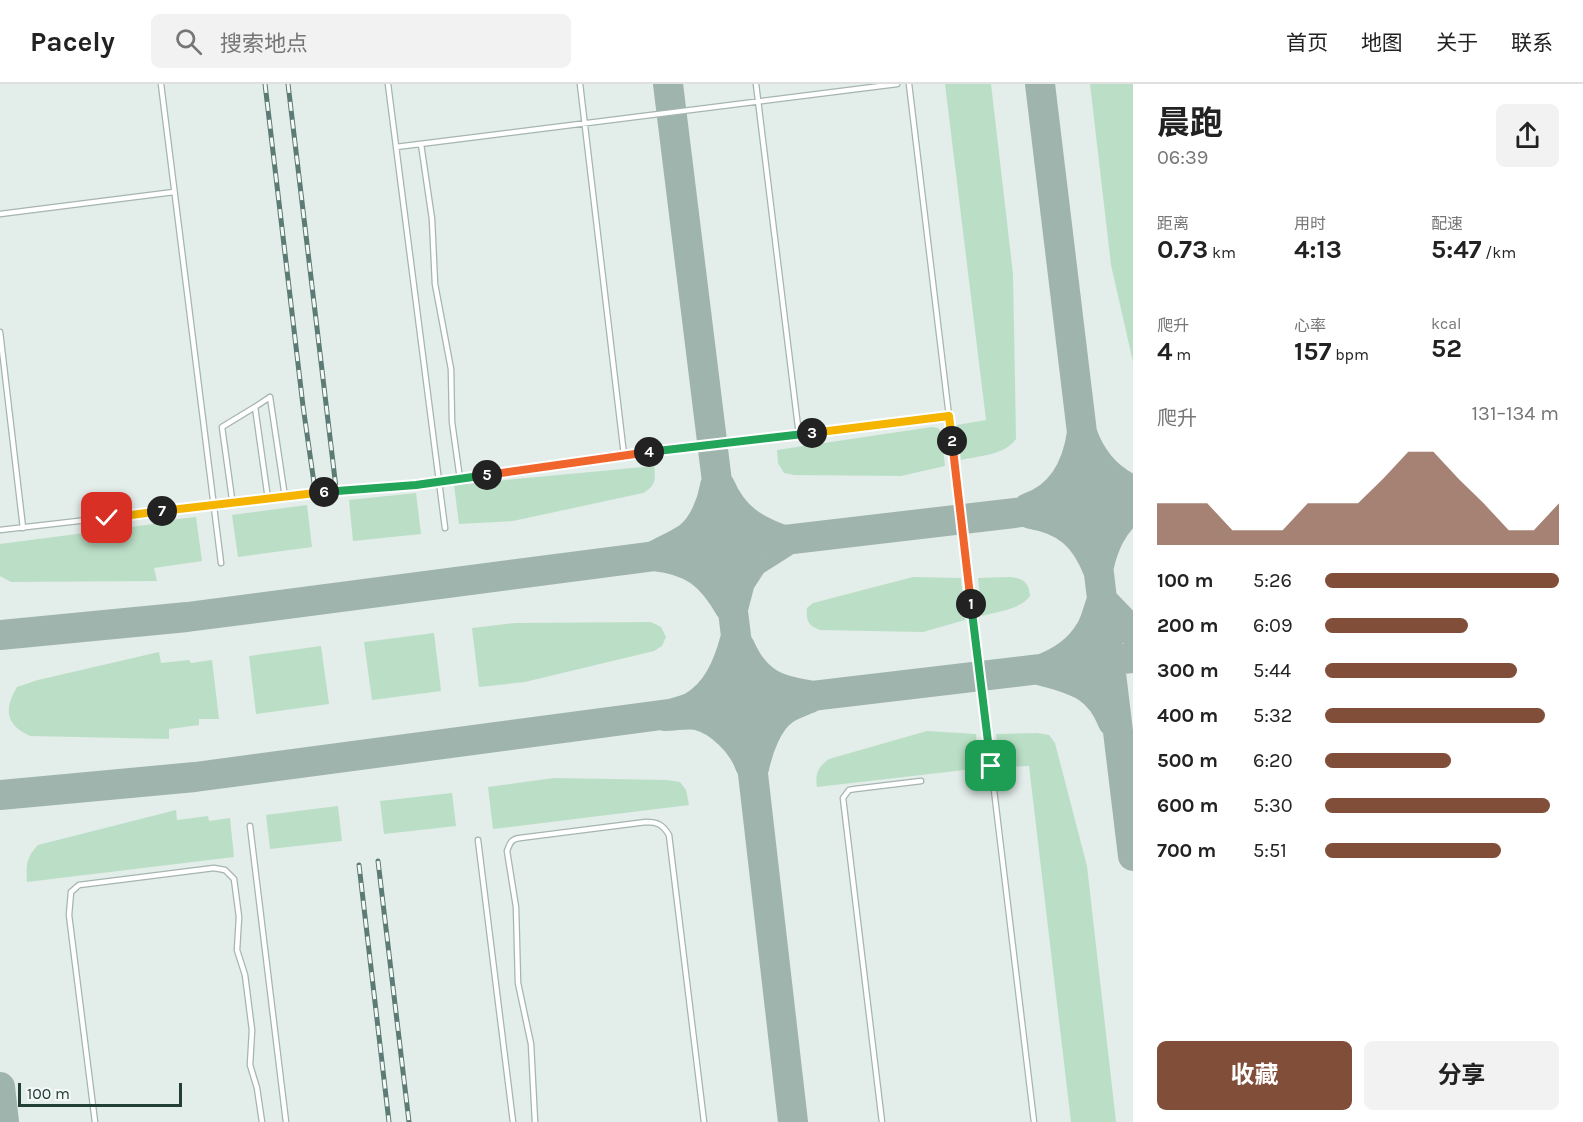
<!DOCTYPE html>
<html lang="zh">
<meta charset="utf-8">
<style>
:root{--surface:#fff;--page:#f2f2f2;--text:#222;--muted:#767676;--line:#e0e0e0;--accent:#814e3a}
body{margin:0;font-family:Karla,"Noto Sans SC",sans-serif;background:var(--page);color:var(--text);height:100vh;display:flex;flex-direction:column;font-size:22px;white-space:nowrap}
*{box-sizing:border-box;margin:0}
p{font-size:20px;color:var(--muted)}
.icon{flex:none;width:33px;height:33px;fill:none;stroke:currentColor;stroke-width:2;stroke-linecap:round;stroke-linejoin:round}
.map{position:relative;flex:1;overflow:hidden}
.drawer{display:flex;flex-direction:column;background:var(--surface);width:450px}
.drawer>*{flex:none}
.scale{position:absolute;left:18px;bottom:15px;width:164px;box-sizing:border-box;padding-left:6px;border:3px solid #223f38;border-top:0;font-size:16px;line-height:21px;white-space:nowrap;color:#223f38;-webkit-text-stroke:4px #f4f9f7;paint-order:stroke}
.pin{position:absolute;display:grid;place-items:center;width:51px;height:51px;color:#fff;margin:-26px;border-radius:12px;box-shadow:0 3px 9px #0006}
.km{position:absolute;width:30px;height:30px;margin:-15px;border-radius:50%;background:#222;color:#fff;font-size:16px;line-height:30px;text-align:center}
.round{display:grid;place-items:center;flex:none;width:63px;height:63px;border-radius:9px;background:var(--page)}
.head{display:flex;align-items:center;justify-content:space-between;height:102px;padding:0 24px}
h1{font-size:33px;font-weight:700;line-height:45px}
.stats{display:grid;grid-template-columns:repeat(3,1fr);gap:9px;height:102px;padding:6px 24px}
.stats div{display:grid;align-content:center}
.stats b{font-size:26px;font-weight:700}
.stats small{font-size:16px;font-weight:400}
.stats p{font-size:16px}
.chart{height:168px;padding:12px 24px}
.chart p{display:flex;justify-content:space-between}
.chart svg{width:100%;height:108px;margin-top:6px;fill:var(--accent);opacity:.7}
.action{display:flex;gap:12px;margin-top:auto;padding:12px 24px}
.action a{flex:1;height:69px;border-radius:9px;background:var(--accent);color:#fff;font-size:24px;font-weight:700;line-height:69px;text-align:center}
.action a+a{background:var(--page);color:var(--text)}
ul{padding:0 24px;list-style:none;font-size:20px}
li{display:grid;grid-template-columns:96px 72px 1fr;align-items:center;height:45px}
li i{height:15px;border-radius:8px;background:var(--accent)}
header{display:flex;align-items:center;gap:36px;box-sizing:border-box;height:84px;padding:0 30px;background:var(--surface);border-bottom:2px solid var(--line)}
header strong{font-size:28px}
nav{display:flex;gap:33px;margin-inline-start:auto;font-size:21px}
.search{width:420px;height:54px;background:var(--page);display:flex;align-items:center;gap:15px;box-sizing:border-box;padding:0 21px;border-radius:9px;color:var(--muted);font-size:22px}
main{display:flex;flex:1;min-height:0}
.map>svg:first-child{display:block}
.green{fill:#bbdfc6}
.lines{fill:none;stroke-linecap:round;stroke-linejoin:round}
.taxiway{stroke:#a0b4ae;stroke-width:30}
.service-casing{stroke:#a5b5b0;stroke-width:7}
.service{stroke:#fff;stroke-width:4.5}
.rail-casing{stroke:#5c7b74;stroke-width:5}
.rail{stroke:#f4f9f7;stroke-width:3;stroke-dasharray:9;stroke-linecap:butt}
.service-bridge-casing{stroke:#a5b5b0;stroke-width:7;stroke-linecap:butt}
.service-bridge{stroke:#fff;stroke-width:4.5}
.split-1-casing{stroke:#fff;stroke-width:12}
.split-2-casing{stroke:#fff;stroke-width:12}
.split-3-casing{stroke:#fff;stroke-width:12}
.split-4-casing{stroke:#fff;stroke-width:12}
.split-5-casing{stroke:#fff;stroke-width:12}
.split-6-casing{stroke:#fff;stroke-width:12}
.split-7-casing{stroke:#fff;stroke-width:12}
.split-8-casing{stroke:#fff;stroke-width:12}
.split-1{stroke:#22a559;stroke-width:8}
.split-2{stroke:#f0652b;stroke-width:8}
.split-3{stroke:#f5b400;stroke-width:8}
.split-4{stroke:#22a559;stroke-width:8}
.split-5{stroke:#f0652b;stroke-width:8}
.split-6{stroke:#22a559;stroke-width:8}
.split-7{stroke:#f5b400;stroke-width:8}
.split-8{stroke:#f5b400;stroke-width:8}
</style>
<header>
<strong>Pacely</strong>
<div class="search"><svg class="icon" aria-label="search" viewBox="0 0 24 24"><circle cx="10" cy="10" r="6"/><path d="M15 15l6 6"/></svg>搜索地点</div>
<nav><a>首页</a><a>地图</a><a>关于</a><a>联系</a></nav>
</header>
<main>
<div class="map">
<svg width="1133" height="1038" viewBox="0 0 1133 1038">
<rect width="100%" height="100%" fill="#e3ede9"/>
<path class="green" d="M945,0H991L1013,190L1016,355C1005,371 979,372 961,376L957,341L986,336Z
M1090,0H1133V278L1111,181Z
M932,343L938,344L941,347L945,382L901,392L794,391L784,389L778,379L777,366Z
M654,382C656,396 655,402 643,409L513,437L459,440L454,401Z
M416,409L421,450L353,457L349,416Z
M307,421L312,463L238,473L232,431Z
M196,433L202,477L154,484L157,497L11,498L0,492V460L169,438V436Z
M913,493L961,494L965,536L923,548L820,546C808,542 806,537 807,524L813,519Z
M1009,493C1023,494 1029,498 1030,512C1020,526 998,527 982,532L978,494Z
M651,538L661,543L666,553L662,562L654,567L525,598L479,603L472,544L515,539Z
M434,549L441,607L372,616L364,558Z
M321,562L329,620L256,630L249,572Z
M159,568L161,579L189,576L191,579L212,576L219,635H199V641L169,645V655L30,652C5,641 4,625 17,603L38,596Z
M927,647L976,650L978,678L973,685L817,703C815,689 818,683 829,675Z
M1037,649L1049,651L1055,659L1087,782L1116,1038H1071L1029,682L1000,683L996,650Z
M554,694L667,696L680,698L686,706L689,721L493,745L488,703Z
M452,709L456,742L384,750L380,717Z
M338,722L342,757L270,765L266,731Z
M176,726L177,736L208,732L209,737L230,734L234,773L27,798C26,782 26,773 38,761Z"/>
<g class="lines">
<path class="taxiway" d="M668,0L753,690L793,1038
M1040,0L1133,772
M715,402C712,419 704,441 689,453C679,460 665,466 654,472C693,476 711,491 730,524
M720,402C734,434 754,446 786,457L753,478L740,498L734,521
M1028,424C1062,413 1077,383 1082,349C1091,375 1107,395 1133,406
M1031,430C1067,436 1085,453 1098,486C1103,462 1112,440 1133,424
M0,551L187,533L725,463L1133,415
M735,556C728,582 717,609 692,623C684,627 673,629 664,632C675,632 687,629 697,631C720,636 743,661 750,681
M740,563C756,600 778,607 814,612C805,617 792,620 784,626C767,638 758,665 754,684
M1113,638C1098,600 1075,596 1039,586C1059,579 1079,566 1090,547C1096,538 1098,525 1102,516L1133,548
M0,711L195,693L744,620L1133,574
M0,1003L4,1038"/>
<g class="service-casing">
<path id="service" d="M161,0L221,479
M388,0L445,444
M580,0L624,371
M756,0L799,351
M909,0L1034,1038
M421,60L432,135L435,200L451,285L452,338L460,395L624,371L949,332
M396,63L897,0
M0,130L174,108
M0,248L23,444
M255,323L270,313L285,413
M351,404L415,401
M236,419L298,411
M238,419L232,415L222,343L255,323L268,415
M0,446L191,424
M250,742L286,1038
M478,756L513,1038
M95,1038L69,831L71,808L79,801L214,784L225,786L234,795L239,833L237,866L245,891L252,946L250,981L257,1004L262,1038
M535,1038L531,960L518,899L516,823L507,767C510,759 511,755 520,754L646,738C658,738 663,741 669,751L704,1038
M882,1038L843,714L849,706L855,705L921,697"/>
</g>
<use href="#service" class="service"/>
<g class="rail-casing">
<path id="rail" d="M265,0L303,322L315,406
M288,0L336,404
M378,777L409,1038
M359,781L389,1038"/>
</g>
<use href="#rail" class="rail"/>
<g class="service-bridge-casing">
<path id="service-bridge" d="M415,401L460,395
M298,411L351,404
M191,424L230,419"/>
</g>
<use href="#service-bridge" class="service-bridge"/>
</g>
<g class="lines">
<g class="split-1-casing">
<path id="split-1" d="M971,520L991,682"/>
</g>
<g class="split-2-casing">
<path id="split-2" d="M952,357L971,520"/>
</g>
<g class="split-3-casing">
<path id="split-3" d="M812,349L949,332L952,357"/>
</g>
<g class="split-4-casing">
<path id="split-4" d="M649,368L812,349"/>
</g>
<g class="split-5-casing">
<path id="split-5" d="M487,391L649,368"/>
</g>
<g class="split-6-casing">
<path id="split-6" d="M324,408L416,401L487,391"/>
</g>
<g class="split-7-casing">
<path id="split-7" d="M162,427L324,408"/>
</g>
<g class="split-8-casing">
<path id="split-8" d="M107,434L162,427"/>
</g>
<use href="#split-1" class="split-1"/>
<use href="#split-2" class="split-2"/>
<use href="#split-3" class="split-3"/>
<use href="#split-4" class="split-4"/>
<use href="#split-5" class="split-5"/>
<use href="#split-6" class="split-6"/>
<use href="#split-7" class="split-7"/>
<use href="#split-8" class="split-8"/>
</g>
</svg>
<div class="scale">100 m</div>
<div class="pin" style="left:991px;top:682px;background:#1e9e55"><svg class="icon" aria-label="arrive" viewBox="0 0 24 24"><path d="M6 21V4h12l-3 4 3 4H6"/></svg></div>
<div class="pin" style="left:107px;top:434px;background:#d93025"><svg class="icon" aria-label="check" viewBox="0 0 24 24"><path d="M5 12l5 5 9-10"/></svg></div>
<b class="km" style="left:971px;top:520px">1</b>
<b class="km" style="left:952px;top:357px">2</b>
<b class="km" style="left:812px;top:349px">3</b>
<b class="km" style="left:649px;top:368px">4</b>
<b class="km" style="left:487px;top:391px">5</b>
<b class="km" style="left:324px;top:408px">6</b>
<b class="km" style="left:162px;top:427px">7</b>
</div>
<section class="drawer">
<div class="head"><div><h1>晨跑</h1><p>06:39</p></div><a class="round"><svg class="icon" aria-label="share" viewBox="0 0 24 24"><path d="M12 15V3M7 8l5-5 5 5M5 13v7h14v-7"/></svg></a></div>
<div class="stats">
<div><p>距离</p><b>0.73<small> km</small></b></div>
<div><p>用时</p><b>4:13</b></div>
<div><p>配速</p><b>5:47<small> /km</small></b></div>
</div>
<div class="stats">
<div><p>爬升</p><b>4<small> m</small></b></div>
<div><p>心率</p><b>157<small> bpm</small></b></div>
<div><p>kcal</p><b>52</b></div>
</div>
<div class="chart"><p><span>爬升</span>131–134 m</p>
<svg viewBox="0 0 160 44" preserveAspectRatio="none"><path d="M0 44V27L10 27L20 27L30 38L40 38L50 38L60 27L70 27L80 27L90 17L100 6L110 6L120 17L130 27L140 38L150 38L160 27V44z"/></svg>
</div>
<ul>
<li><b>100 m</b>5:26<i style="width:100%"></i></li>
<li><b>200 m</b>6:09<i style="width:61%"></i></li>
<li><b>300 m</b>5:44<i style="width:82%"></i></li>
<li><b>400 m</b>5:32<i style="width:94%"></i></li>
<li><b>500 m</b>6:20<i style="width:54%"></i></li>
<li><b>600 m</b>5:30<i style="width:96%"></i></li>
<li><b>700 m</b>5:51<i style="width:75%"></i></li>
</ul>
<div class="action"><a>收藏</a><a>分享</a></div>
</section>
</main>
